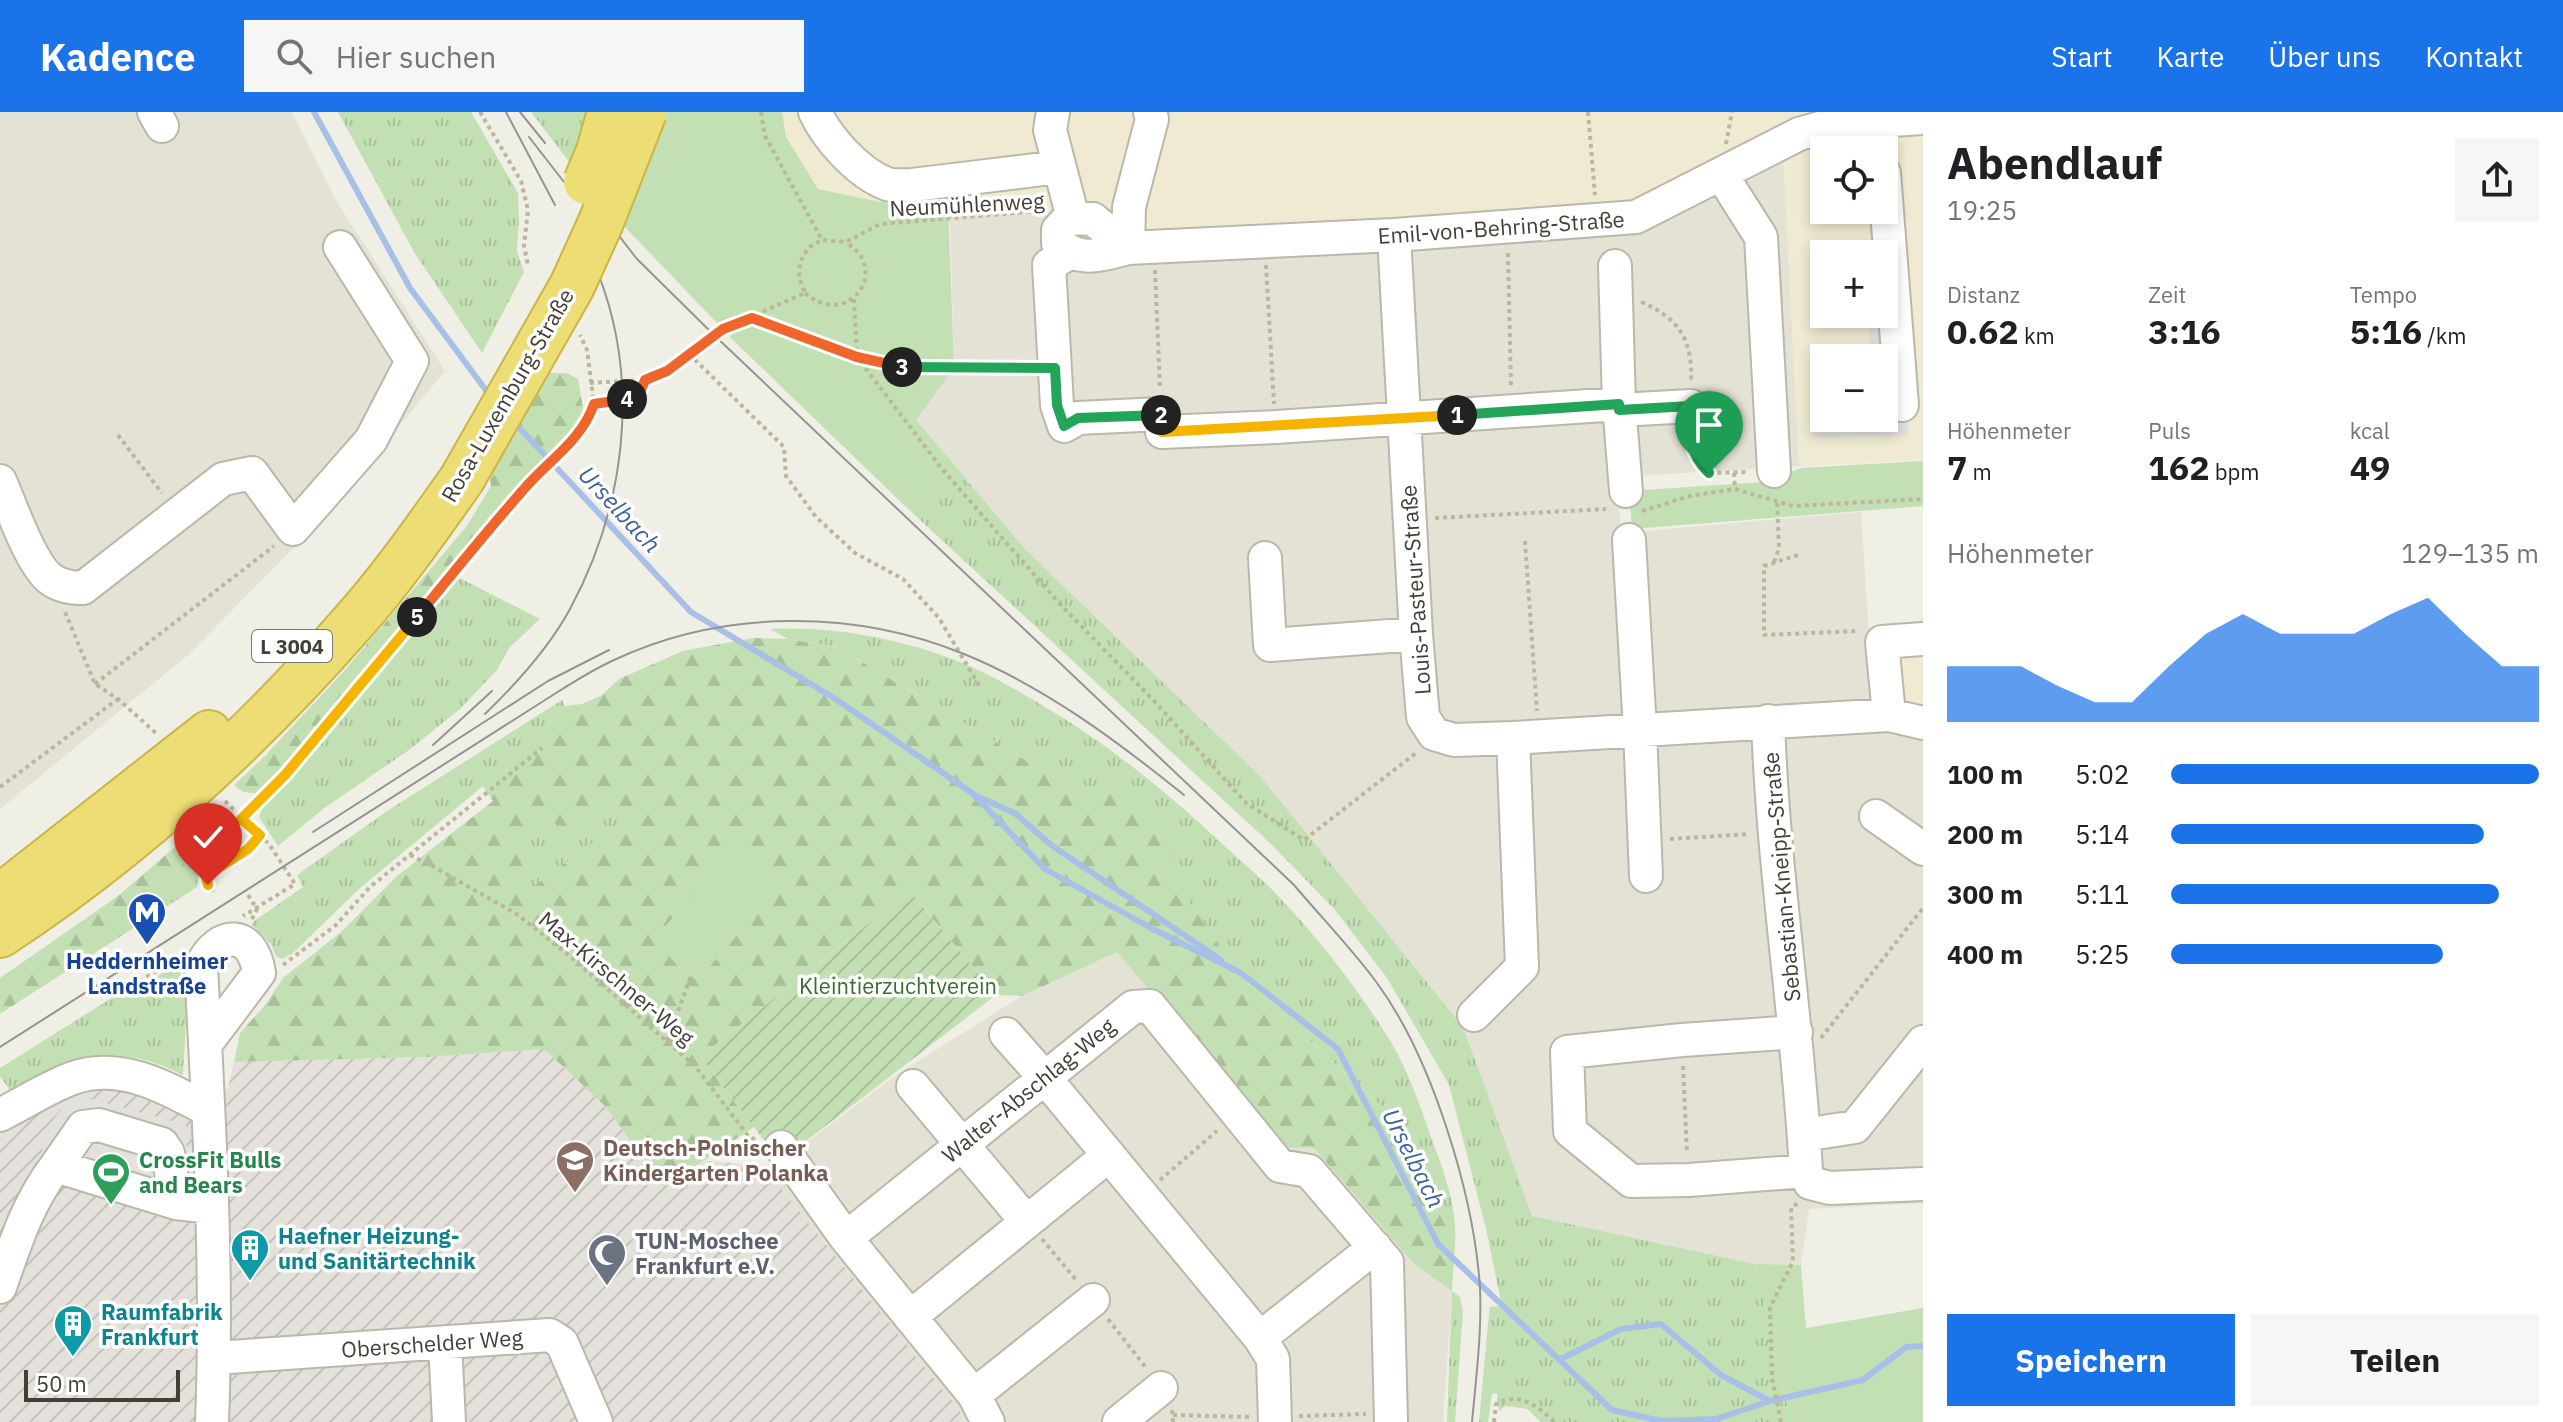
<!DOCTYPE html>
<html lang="de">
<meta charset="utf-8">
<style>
:root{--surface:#fff;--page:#f6f6f6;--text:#202124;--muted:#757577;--accent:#1a73e8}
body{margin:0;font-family:"IBM Plex Sans",sans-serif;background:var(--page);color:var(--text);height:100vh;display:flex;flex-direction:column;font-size:30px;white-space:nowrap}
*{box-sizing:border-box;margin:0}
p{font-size:26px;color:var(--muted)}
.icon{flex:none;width:44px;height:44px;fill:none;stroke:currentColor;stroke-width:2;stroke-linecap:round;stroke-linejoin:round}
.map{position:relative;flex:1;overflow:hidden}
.details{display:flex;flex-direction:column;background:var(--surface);width:640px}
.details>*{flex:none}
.fabs{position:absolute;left:1810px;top:24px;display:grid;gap:16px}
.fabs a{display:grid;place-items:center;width:88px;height:88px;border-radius:0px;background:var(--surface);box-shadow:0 4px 12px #0003;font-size:40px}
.scale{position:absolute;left:24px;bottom:20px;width:156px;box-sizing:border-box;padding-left:8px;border:4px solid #424036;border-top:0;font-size:22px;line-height:28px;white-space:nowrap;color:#424036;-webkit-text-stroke:6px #fff;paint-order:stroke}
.pin{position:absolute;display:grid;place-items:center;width:68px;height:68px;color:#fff;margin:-82px -34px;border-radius:50% 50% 50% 0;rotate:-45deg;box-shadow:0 0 8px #0007}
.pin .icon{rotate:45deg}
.km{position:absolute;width:40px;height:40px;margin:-20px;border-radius:50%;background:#222;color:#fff;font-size:22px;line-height:40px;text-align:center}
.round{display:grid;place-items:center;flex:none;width:84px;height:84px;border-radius:0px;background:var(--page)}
.head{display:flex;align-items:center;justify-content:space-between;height:136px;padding:0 24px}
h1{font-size:44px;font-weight:700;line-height:60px}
.stats{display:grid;grid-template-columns:repeat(3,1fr);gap:12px;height:136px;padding:8px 24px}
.stats div{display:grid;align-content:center}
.stats b{font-size:34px;font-weight:700}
.stats small{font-size:22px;font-weight:400}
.stats p{font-size:22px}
.chart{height:224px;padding:16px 24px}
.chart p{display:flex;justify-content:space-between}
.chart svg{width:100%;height:144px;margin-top:8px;fill:var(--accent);opacity:.7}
.button{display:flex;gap:16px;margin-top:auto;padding:16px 24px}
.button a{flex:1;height:92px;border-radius:0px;background:var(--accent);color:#fff;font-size:32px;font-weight:700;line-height:92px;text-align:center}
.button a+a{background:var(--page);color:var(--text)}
ul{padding:0 24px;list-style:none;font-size:26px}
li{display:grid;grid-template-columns:128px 96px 1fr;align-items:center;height:60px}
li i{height:20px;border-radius:10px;background:var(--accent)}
header{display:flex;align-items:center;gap:48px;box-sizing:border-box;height:112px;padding:0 40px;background:var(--accent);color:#fff}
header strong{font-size:38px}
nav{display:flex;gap:44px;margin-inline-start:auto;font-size:28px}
.search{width:560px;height:72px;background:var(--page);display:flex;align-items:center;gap:20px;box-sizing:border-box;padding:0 28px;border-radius:0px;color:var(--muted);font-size:30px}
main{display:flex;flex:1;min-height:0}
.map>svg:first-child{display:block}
.residential{fill:#e4e2d4}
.commercial{fill:#f0ead3;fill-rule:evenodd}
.industrial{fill:url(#industrial-furrows)}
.grass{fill:url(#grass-tufts)}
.forest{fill:url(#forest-firs);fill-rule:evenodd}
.park{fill:#c2e0b3}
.garden{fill:url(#garden-furrows)}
.parking{fill:#e2e1dd;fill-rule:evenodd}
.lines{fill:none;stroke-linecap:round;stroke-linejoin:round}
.stream{stroke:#a8c0e7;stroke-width:6}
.minor-casing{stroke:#bbb8a9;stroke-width:36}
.highway-casing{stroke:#cab546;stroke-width:48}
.path{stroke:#bbb69c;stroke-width:4;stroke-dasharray:4 4;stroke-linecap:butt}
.minor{stroke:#fff;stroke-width:32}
.highway{stroke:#ecdd74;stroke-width:44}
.tram{stroke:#949494;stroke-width:2}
.highway-bridge-casing{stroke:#cab546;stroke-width:48;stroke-linecap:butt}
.highway-bridge{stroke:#ecdd74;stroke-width:44}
.split-1-casing{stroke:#fff;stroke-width:16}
.split-2-casing{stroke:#fff;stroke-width:16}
.split-3-casing{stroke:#fff;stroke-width:16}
.split-4-casing{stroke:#fff;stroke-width:16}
.split-5-casing{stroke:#fff;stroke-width:16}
.split-6-casing{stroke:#fff;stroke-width:16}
.split-1{stroke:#22a559;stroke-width:10}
.split-2{stroke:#f5b400;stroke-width:10}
.split-3{stroke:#22a559;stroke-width:10}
.split-4{stroke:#f0652b;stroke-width:10}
.split-5{stroke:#f0652b;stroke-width:10}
.split-6{stroke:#f5b400;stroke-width:10}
.labels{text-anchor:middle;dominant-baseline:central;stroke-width:7;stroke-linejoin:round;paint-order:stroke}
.shield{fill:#fff;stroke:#7b7972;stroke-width:2}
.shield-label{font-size:20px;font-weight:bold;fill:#424036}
.street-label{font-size:22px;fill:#424036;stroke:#fff}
.transit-label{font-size:22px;font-weight:bold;fill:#164399;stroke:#fff}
.park-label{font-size:22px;fill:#3b6c30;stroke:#fff}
.education-label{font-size:22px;font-weight:bold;fill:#785e54;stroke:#fff;text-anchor:start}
.leisure-label{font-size:22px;font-weight:bold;fill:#27864d;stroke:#fff;text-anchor:start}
.culture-label{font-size:22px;font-weight:bold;fill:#0d838f;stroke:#fff;text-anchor:start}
.worship-label{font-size:22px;font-weight:bold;fill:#5b616d;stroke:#fff;text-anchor:start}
.water-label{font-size:24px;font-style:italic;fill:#3c61a1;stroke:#fff}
</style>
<header>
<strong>Kadence</strong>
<div class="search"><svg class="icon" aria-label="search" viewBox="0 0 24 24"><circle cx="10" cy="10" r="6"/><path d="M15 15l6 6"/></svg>Hier suchen</div>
<nav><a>Start</a><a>Karte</a><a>Über uns</a><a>Kontakt</a></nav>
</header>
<main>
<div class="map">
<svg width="1923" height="1310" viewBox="0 0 1923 1310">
<defs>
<pattern id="industrial-furrows" width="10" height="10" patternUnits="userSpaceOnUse" patternTransform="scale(2)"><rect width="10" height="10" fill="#e3e1da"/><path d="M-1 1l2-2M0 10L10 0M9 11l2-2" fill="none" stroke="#c4c2bc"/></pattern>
<pattern id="grass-tufts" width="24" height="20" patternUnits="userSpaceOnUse" patternTransform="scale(2)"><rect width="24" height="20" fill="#c2e0b3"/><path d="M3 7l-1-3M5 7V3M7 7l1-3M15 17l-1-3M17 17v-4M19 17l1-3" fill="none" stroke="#a8c19b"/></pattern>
<pattern id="forest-firs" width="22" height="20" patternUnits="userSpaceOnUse" patternTransform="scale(2)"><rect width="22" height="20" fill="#c2e0b3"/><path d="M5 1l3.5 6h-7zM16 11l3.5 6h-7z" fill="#a8c19b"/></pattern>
<pattern id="garden-furrows" width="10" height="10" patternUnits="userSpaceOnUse" patternTransform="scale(2)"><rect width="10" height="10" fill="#c2e0b3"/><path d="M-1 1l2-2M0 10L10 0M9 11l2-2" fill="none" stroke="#a8c19b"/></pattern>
</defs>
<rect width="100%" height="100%" fill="#f0efe5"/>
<path class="residential" d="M0,0H292L337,90L445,259L317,412L188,543L0,697Z
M1784,41L1799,354L1617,365L1621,421L1861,400L1873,584L1923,612V1091L1809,1097L1801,1153L1755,1152L1531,1104L1463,915L1260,664L1025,437L915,308L954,256L950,103L1002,99L1059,102Z
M1117,840L1282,1034L1314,1036L1414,1152L1452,1179L1443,1310H963L960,1299L762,1053L778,1052L896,963L1022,884Z"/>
<path class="commercial" d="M782,0H1923V348L1799,354L1783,42L1629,118L1089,128L1059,103L1002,99L971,80L880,90L818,77L786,25ZM1824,38H1884V98H1824ZM1824,142H1884V202H1824ZM1824,246H1884V306H1824Z
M1923,504V611L1895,591L1894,538Z"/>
<path class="industrial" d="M544,937L605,994L664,1074L705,1049L762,1053L960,1299L963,1310H0V1009L99,972L192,993L228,976L234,950L426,945Z"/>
<path class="grass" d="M338,0H471L518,81L519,107L517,139L524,160L482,241L414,140Z
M531,0H669L622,112L570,51Z
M955,354L1025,437L1260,664L1463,915L1532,1104L1755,1152L1791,1310H1541L1527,1297L1505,1294L1499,1300L1497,1281L1492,1282L1488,1310H1479L1489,1201L1490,1195L1502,1194L1486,1117L1449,973L1387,866L1335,798L1272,733L906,395Z
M458,465L540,507L509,536L497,558L460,597L409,638L323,697L278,734L259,705L265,688L286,667L357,586Z
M770,517C834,514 899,526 960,550C988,561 1014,577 1040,592C1109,632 1169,682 1227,736C1245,753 1264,768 1280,786C1321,829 1360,880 1391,930C1408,959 1420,993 1431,1025C1443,1057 1458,1096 1455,1131L1381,994L1242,866L1165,756L1183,734L1082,682L837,535L788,527Z
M562,588L565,594L486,679L483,674L360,776L292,842L282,847L276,844L271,832L252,813L253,810L303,775L297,763L387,699Z
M595,693L626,706L533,776L510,728L536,705Z
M218,698L245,733L198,764L197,775L149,806L182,752L203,737L214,715Z
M176,852C192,880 184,932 183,964C152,945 108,937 73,949C52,955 31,970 11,980L0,964V956L118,882L128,884Z
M1452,1179L1460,1185L1463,1200L1455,1310H1447Z"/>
<path class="forest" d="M548,261H567L578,267L584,302L573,320L518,376L260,682L243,680L234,673L264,645L345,558L466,415L491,374L489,360Z
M753,526L788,527L837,535L1082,682L1112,675L1183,734L1166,756L1242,866L1381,994L1455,1131L1452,1179L1414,1152L1314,1036L1282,1035L1117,840L1022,884L996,883L910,779L700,945L754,1015L664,1075L605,994L544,937L426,945L234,950L240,921L266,892L283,866L341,820L397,764L493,689L486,679L565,594L582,592L602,583L619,567L683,539ZM595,693L625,706L533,775L510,728L536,706L580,719Z
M218,698L214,715L203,737L182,752L149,806L0,902V866L118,784Z"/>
<path class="park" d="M669,0H782L786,25L818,77L880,90L948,87L954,256L916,308L955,354L906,395L737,232L622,112Z
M1923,349V394L1632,417L1629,379L1763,370L1802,356Z
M736,731L786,768L697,869L652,830Z
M1755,1152L1801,1153L1806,1216L1923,1196V1310H1791Z"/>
<path class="garden" d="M910,779L996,883L780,1049L700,945Z"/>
<path class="parking" d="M1902,200L1909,324L1813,325L1810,235L1870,234L1869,202ZM1824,246H1884V306H1824Z
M74,982L186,1013L188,1080L49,1043L34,1031Z"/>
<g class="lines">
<path class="stream" d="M314,0L410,176L491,285
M512,308L691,500L834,586L972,681L1045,757L1149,815L1241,861L1338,937L1438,1132L1612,1298L1661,1309L1716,1307L1770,1289L1863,1268L1906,1235L1923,1234
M975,683L1016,702L1051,733L1221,848
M1559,1248L1621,1217L1661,1212L1721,1263L1770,1289"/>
<g class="minor-casing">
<path id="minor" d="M154,0L162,14
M815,0C827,26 858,61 887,72C894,74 904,73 912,73L1059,55
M1053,0L1050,18L1073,106
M1884,61L1902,293
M1721,62L1761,125L1774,359
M1394,123L1416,522L1423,605L1434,622L1454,628L1513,626L1889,603L1923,611
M1128,136L1093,107L1069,106L1058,118V131C1080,151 1102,143 1128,136L1394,123L1636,105L1799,22L1834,12L1923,6
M1128,136L1129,95L1152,7L1150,0
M1069,141L1049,153L1057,293L1064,314L1078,306L1161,302L1162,320L1276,315L1619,292
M1615,154L1619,292L1626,379
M1619,298L1691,294
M0,369C11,394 29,447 48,465C58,474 71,476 83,476L223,367L252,361L293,417L371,328L412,249L340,135
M1629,428L1640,618L1646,764
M1265,446L1270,533L1416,522
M1889,603L1882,530L1923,527
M1768,609C1773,760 1798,909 1806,1059L1810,1071L1830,1076L1923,1072
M1876,704L1923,737
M1474,903L1522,855L1513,626
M1796,920L1682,928L1567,940L1570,1019L1631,1069L1689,1068L1806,1059
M1006,922L1044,965L1260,1226L1273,1247L1275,1310
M205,933L259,861C253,818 219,817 201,854C209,1005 218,1158 212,1310
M913,974L1027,1110
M0,1003C24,991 48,975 73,966C121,949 167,976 208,998
M1804,1023L1855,1015L1923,930
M781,1035L846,1126L974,1283L988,1310
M176,1091L56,1054L83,1015L99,1013L162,1032L168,1041L176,1091L211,1095
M846,1126L1133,895L1150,894L1280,1054L1309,1059L1387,1150L1391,1310
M0,1175C15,1132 28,1090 56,1054
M910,1205L1109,1043
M1260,1226L1375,1135
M445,1230L449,1310
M215,1246L550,1223L562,1231L596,1310
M974,1283L1093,1188
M1119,1310L1161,1276"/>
</g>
<g class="highway-casing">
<path id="highway" d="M0,785L209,621
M0,823C133,736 251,627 355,508C394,464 428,415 462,367"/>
</g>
<path class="path" d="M480,0L521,69L528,98L524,134L528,153
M761,0L765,24L822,128
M1588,0L1595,83
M1726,32L1732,0
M1508,141L1511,276
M1266,153L1274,292
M1155,158L1160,277
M805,181C843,214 880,171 860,143C857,138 851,134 846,130
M854,187L857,245L942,357L1059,491L1156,591L1246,691L1304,728L1416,641
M1641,190C1679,206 1693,228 1691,270
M752,206L857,245L902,255L1030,256
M689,242L784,335L786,364L816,405L855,441L903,467L939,506L980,575
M590,271L644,268
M594,292L638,285L645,268L667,259L723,217L805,181L799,166L800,150L808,136L822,128L846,130L880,112L1040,99
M1690,319C1691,337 1695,349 1709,361L1748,360
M118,323L162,381
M1734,361L1735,377
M1642,399L1690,384L1735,377L1793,394L1923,387
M1435,406L1606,397
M1525,429L1537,599
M1798,443L1764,454V523L1858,519
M1774,450L1779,436L1777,389
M65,500L95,572L118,587L158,623
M95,572L274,434
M0,675L118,587
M225,689L269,732L295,772L243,804
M241,707L285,663L526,374L566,336L589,308L594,292L587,238L580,223
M1670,727L1749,722
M410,743L434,755L518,803L572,846L695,954L749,1025L757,1028
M213,780L206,764L248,737L260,723
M248,783L257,797L251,809
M283,853L336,813L370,775L542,636
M117,867L125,879L178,845
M1821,926L1923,796
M667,929L691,864
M1683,954L1687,1041
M1160,1068L1217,1019
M1042,1127L1077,1169
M1108,1207L1147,1257
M1172,1298L1173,1310
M1173,1303L1250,1305
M1299,1304L1366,1302
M1494,1310L1496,1292C1520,1279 1537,1294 1555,1310
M1781,1310L1772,1266L1770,1196L1793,1149L1791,1096L1798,1091"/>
<use href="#minor" class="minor"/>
<use href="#highway" class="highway"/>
<path class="tram" d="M506,0L555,93
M520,0L545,31
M529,25L564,70
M616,120L637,147L715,224L1294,773C1321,805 1352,837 1377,871C1432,946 1474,1083 1480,1176C1482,1220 1476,1266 1472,1310
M485,602C517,571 549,536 570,497C625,395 641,271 598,161
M433,633L492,579
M313,720L548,569L609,538
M0,935L556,581C575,569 594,557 614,548C722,497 854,497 964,542C1045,575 1117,629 1184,683"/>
<g class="highway-bridge-casing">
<path id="highway-bridge" d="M586,70L599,39L610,0
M462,367L572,174L601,110L644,0"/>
</g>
<use href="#highway-bridge" class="highway-bridge"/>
</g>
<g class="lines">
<g class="split-1-casing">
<path id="split-1" d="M1457,303L1619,292V298L1691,294C1689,320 1688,342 1709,361"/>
</g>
<g class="split-2-casing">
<path id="split-2" d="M1161,303L1162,320L1457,303"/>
</g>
<g class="split-3-casing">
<path id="split-3" d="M902,255L1055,256L1057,293L1064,314L1078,306L1161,303"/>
</g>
<g class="split-4-casing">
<path id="split-4" d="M627,287L638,285L645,268L667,259L723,217L752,206L857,245L902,255"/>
</g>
<g class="split-5-casing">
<path id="split-5" d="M417,505C452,462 487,419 524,377C548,349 582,328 594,292L627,287"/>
</g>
<g class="split-6-casing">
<path id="split-6" d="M208,773L206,764L248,737L260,723L241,707L285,663L417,505"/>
</g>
<use href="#split-1" class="split-1"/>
<use href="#split-2" class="split-2"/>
<use href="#split-3" class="split-3"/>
<use href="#split-4" class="split-4"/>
<use href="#split-5" class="split-5"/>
<use href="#split-6" class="split-6"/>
</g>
<defs>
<g id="metro-pin" transform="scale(2)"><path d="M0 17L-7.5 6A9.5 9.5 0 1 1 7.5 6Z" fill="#1a4fb4" stroke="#fff"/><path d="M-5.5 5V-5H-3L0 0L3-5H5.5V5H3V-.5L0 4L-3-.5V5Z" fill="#fff"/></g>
<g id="school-pin" transform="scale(2)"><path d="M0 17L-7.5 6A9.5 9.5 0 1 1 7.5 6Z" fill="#8d6e63" stroke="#fff"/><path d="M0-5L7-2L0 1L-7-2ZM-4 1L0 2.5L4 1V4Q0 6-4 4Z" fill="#fff"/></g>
<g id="stadium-pin" transform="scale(2)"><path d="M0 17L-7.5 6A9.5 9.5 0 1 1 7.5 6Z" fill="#2e9e5b" stroke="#fff"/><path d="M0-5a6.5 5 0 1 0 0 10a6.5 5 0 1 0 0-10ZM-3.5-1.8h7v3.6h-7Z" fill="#fff"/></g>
<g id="building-pin" transform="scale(2)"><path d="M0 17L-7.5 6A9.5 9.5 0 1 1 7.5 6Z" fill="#0f9aa8" stroke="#fff"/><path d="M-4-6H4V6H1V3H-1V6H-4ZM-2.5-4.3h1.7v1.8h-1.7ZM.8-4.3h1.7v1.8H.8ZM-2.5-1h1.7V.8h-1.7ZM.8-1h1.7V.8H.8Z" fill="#fff"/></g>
<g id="mosque-pin" transform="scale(2)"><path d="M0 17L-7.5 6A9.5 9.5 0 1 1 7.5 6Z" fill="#6b7280" stroke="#fff"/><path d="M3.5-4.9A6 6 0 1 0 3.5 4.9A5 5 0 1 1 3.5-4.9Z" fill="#fff"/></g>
</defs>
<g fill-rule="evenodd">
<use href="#metro-pin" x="147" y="800"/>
<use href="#school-pin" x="575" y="1048"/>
<use href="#stadium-pin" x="111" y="1060"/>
<use href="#building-pin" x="250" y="1136"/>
<use href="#mosque-pin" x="607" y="1141"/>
<use href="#building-pin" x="73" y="1212"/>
</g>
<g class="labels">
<rect class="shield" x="252" y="518" width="80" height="32" rx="6"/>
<g class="shield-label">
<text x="292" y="534">L 3004</text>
</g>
<g class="street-label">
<text transform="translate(967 92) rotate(-3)">Neumühlenweg</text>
<text transform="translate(1501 115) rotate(-4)">Emil-von-Behring-Straße</text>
<text transform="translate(507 283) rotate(-60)">Rosa-Luxemburg-Straße</text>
<text transform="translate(1415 478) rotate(-94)">Louis-Pasteur-Straße</text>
<text transform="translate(1781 765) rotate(-95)">Sebastian-Kneipp-Straße</text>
<text transform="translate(617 866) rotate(40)">Max-Kirschner-Weg</text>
<text transform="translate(1028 978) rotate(-39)">Walter-Abschlag-Weg</text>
<text transform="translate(432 1231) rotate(-4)">Oberschelder Weg</text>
</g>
<g class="transit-label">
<text x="147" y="848">Heddernheimer<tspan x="147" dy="25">Landstraße</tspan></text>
</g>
<g class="park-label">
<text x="898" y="873">Kleintierzuchtverein</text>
</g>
<g class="education-label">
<text x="603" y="1035">Deutsch-Polnischer<tspan x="603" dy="25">Kindergarten Polanka</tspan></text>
</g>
<g class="leisure-label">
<text x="139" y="1047">CrossFit Bulls<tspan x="139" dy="25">and Bears</tspan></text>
</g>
<g class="culture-label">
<text x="278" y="1123">Haefner Heizung-<tspan x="278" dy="25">und Sanitärtechnik</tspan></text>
<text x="101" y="1199">Raumfabrik<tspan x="101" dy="25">Frankfurt</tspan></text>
</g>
<g class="worship-label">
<text x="635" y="1128">TUN-Moschee<tspan x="635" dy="25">Frankfurt e.V.</tspan></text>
</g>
<g class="water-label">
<text transform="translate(620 397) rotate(47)">Urselbach</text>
<text transform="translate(1414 1046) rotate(63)">Urselbach</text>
</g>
</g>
</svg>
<div class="fabs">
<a><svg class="icon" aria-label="locate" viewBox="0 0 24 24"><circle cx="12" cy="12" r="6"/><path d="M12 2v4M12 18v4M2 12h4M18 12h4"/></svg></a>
<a>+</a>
<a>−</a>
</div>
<div class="scale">50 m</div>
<div class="pin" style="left:1709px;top:361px;background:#1e9e55"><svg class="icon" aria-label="arrive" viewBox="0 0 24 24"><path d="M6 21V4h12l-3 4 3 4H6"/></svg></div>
<div class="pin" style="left:208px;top:773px;background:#d93025"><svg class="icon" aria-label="check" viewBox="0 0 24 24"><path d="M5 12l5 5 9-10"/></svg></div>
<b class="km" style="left:1457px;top:303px">1</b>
<b class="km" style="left:1161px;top:303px">2</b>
<b class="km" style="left:902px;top:255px">3</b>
<b class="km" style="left:627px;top:287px">4</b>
<b class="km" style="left:417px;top:505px">5</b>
</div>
<section class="details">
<div class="head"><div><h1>Abendlauf</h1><p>19:25</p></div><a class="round"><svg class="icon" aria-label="share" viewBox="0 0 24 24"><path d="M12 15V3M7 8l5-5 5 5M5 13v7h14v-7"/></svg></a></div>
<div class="stats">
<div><p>Distanz</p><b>0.62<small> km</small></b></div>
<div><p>Zeit</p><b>3:16</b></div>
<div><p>Tempo</p><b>5:16<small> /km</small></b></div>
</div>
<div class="stats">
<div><p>Höhenmeter</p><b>7<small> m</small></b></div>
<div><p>Puls</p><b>162<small> bpm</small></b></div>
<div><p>kcal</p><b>49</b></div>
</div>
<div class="chart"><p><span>Höhenmeter</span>129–135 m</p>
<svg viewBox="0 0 160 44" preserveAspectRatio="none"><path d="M0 44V27L10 27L20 27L30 33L40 38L50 38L60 27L70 17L80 11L90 17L100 17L110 17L120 11L130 6L140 17L150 27L160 27V44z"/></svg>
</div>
<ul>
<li><b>100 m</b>5:02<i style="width:100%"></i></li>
<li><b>200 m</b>5:14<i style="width:85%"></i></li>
<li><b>300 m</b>5:11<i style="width:89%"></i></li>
<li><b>400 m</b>5:25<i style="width:74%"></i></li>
</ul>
<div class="button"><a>Speichern</a><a>Teilen</a></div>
</section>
</main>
